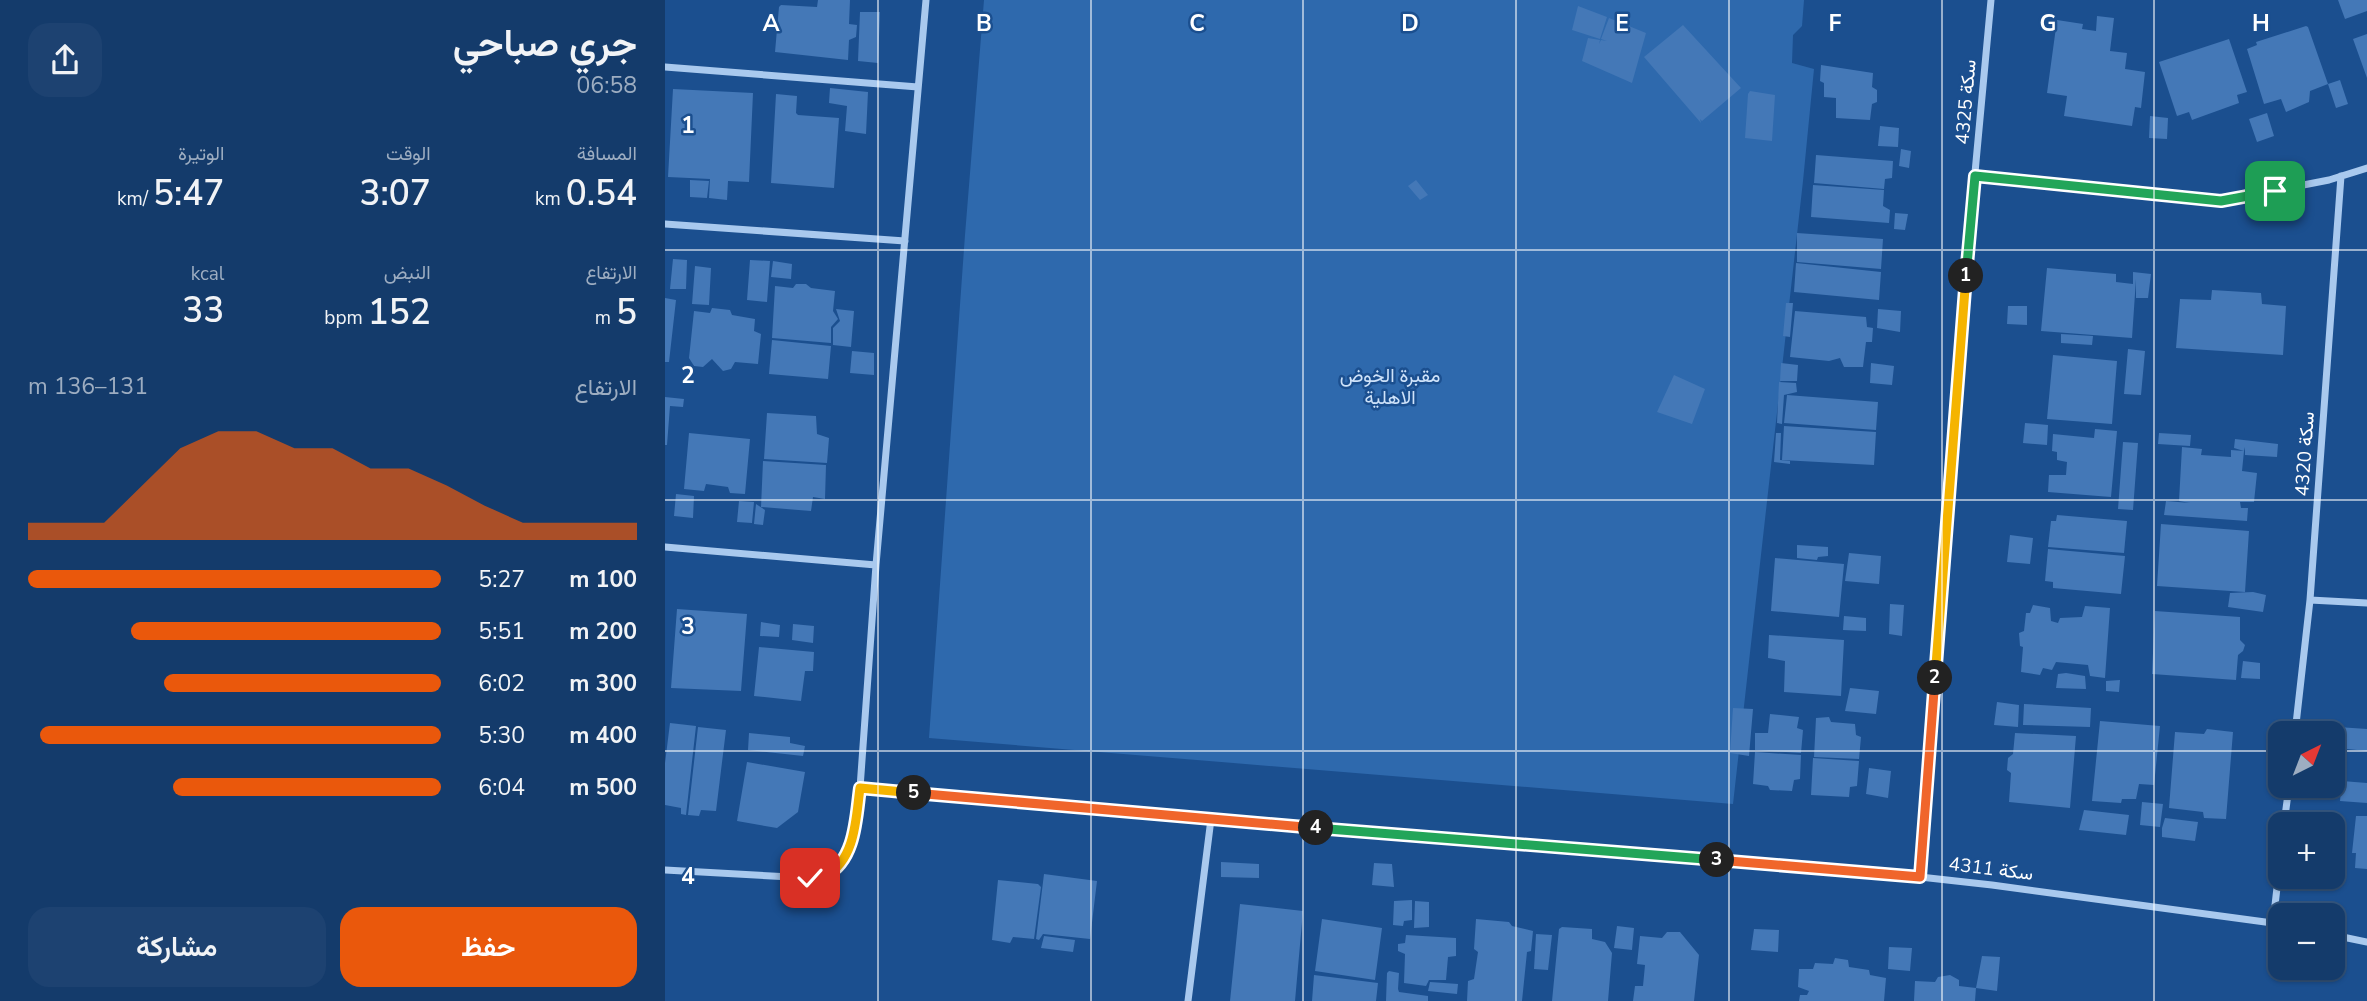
<!DOCTYPE html>
<html lang="ar">
<meta charset="utf-8">
<style>
:root{--surface:#143b6b;--page:#1d4271;--text:#f1f3f6;--muted:#9dadc1;--line:#33557e;--accent:#ea580c}
body{margin:0;font-family:"Nunito Sans",Vazirmatn,sans-serif;background:var(--page);color:var(--text);direction:rtl;height:100vh;display:flex;flex-direction:column;font-size:26px;white-space:nowrap}
*{box-sizing:border-box;margin:0}
p{font-size:23px;color:var(--muted)}
.icon{flex:none;width:38px;height:38px;fill:none;stroke:currentColor;stroke-width:2;stroke-linecap:round;stroke-linejoin:round}
.map{position:relative;flex:1;overflow:hidden;direction:ltr}
.sheet{display:flex;flex-direction:column;background:var(--surface);width:665px}
.sheet>*{flex:none}
.needle{width:46px;rotate:42deg}
.buttons{position:absolute;left:1603px;top:721px;display:grid;gap:14px}
.buttons a{display:grid;place-items:center;width:77px;height:77px;border-radius:14px;background:var(--surface);box-shadow:0 2px 5px #0004,0 0 0 2px var(--line);font-size:35px}
.pin{position:absolute;display:grid;place-items:center;width:60px;height:60px;color:#fff;margin:-30px;border-radius:14px;box-shadow:0 4px 10px #0006}
.km{position:absolute;width:35px;height:35px;margin:-18px;border-radius:50%;background:#222;color:#fff;font-size:19px;line-height:35px;text-align:center}
.round{display:grid;place-items:center;flex:none;width:74px;height:74px;border-radius:21px;background:var(--page)}
.overview{display:flex;align-items:center;justify-content:space-between;height:119px;padding:0 28px}
h1{font-size:38px;font-weight:600;line-height:52px}
.stats{display:grid;grid-template-columns:repeat(3,1fr);gap:10px;height:119px;padding:7px 28px}
.stats div{display:grid;align-content:center}
.stats b{font-size:35px;font-weight:600}
.stats small{font-size:19px;font-weight:400}
.stats p{font-size:19px}
.chart{height:196px;padding:14px 28px}
.chart p{display:flex;justify-content:space-between}
.chart svg{width:100%;height:126px;margin-top:7px;fill:var(--accent);opacity:.7}
.action{display:flex;gap:14px;margin-top:auto;padding:14px 28px}
.action a{flex:1;height:80px;border-radius:21px;background:var(--accent);color:#fff;font-size:28px;font-weight:600;line-height:80px;text-align:center}
.action a+a{background:var(--page);color:var(--text)}
ul{padding:0 28px;list-style:none;font-size:23px}
li{display:grid;grid-template-columns:112px 84px 1fr;align-items:center;height:52px}
li i{height:18px;border-radius:9px;background:var(--accent)}
main{display:flex;flex:1;min-height:0}
.map>svg:first-child{display:block}
.green{fill:#2e69ad}
.building{fill:#4478b7}
.lines{fill:none;stroke-linecap:round;stroke-linejoin:round}
.street{stroke:#a9c9ee;stroke-width:7}
.split-1-casing{stroke:#fff;stroke-width:14}
.split-2-casing{stroke:#fff;stroke-width:14}
.split-3-casing{stroke:#fff;stroke-width:14}
.split-4-casing{stroke:#fff;stroke-width:14}
.split-5-casing{stroke:#fff;stroke-width:14}
.split-6-casing{stroke:#fff;stroke-width:14}
.split-1{stroke:#22a559;stroke-width:9}
.split-2{stroke:#f5b400;stroke-width:9}
.split-3{stroke:#f0652b;stroke-width:9}
.split-4{stroke:#22a559;stroke-width:9}
.split-5{stroke:#f0652b;stroke-width:9}
.split-6{stroke:#f5b400;stroke-width:9}
.grid{fill:none;stroke:#fff;stroke-width:2;stroke-opacity:0.55}
.labels{text-anchor:middle;dominant-baseline:central;stroke-width:5;stroke-linejoin:round;paint-order:stroke}
.street-label{font-size:19px;fill:#fff;stroke:#1b4f8f}
.park-label{font-size:19px;fill:#cfe3fa;stroke:#1b4f8f}
.grid-label{font-size:23px;text-anchor:middle;font-weight:bold;fill:#fff;stroke:#1b4f8f;stroke-width:5;stroke-linejoin:round;paint-order:stroke}
</style>
<main>
<div class="map">
<svg width="1702" height="1001" viewBox="0 0 1702 1001">
<rect width="100%" height="100%" fill="#1b4f8f"/>
<path class="green" d="M319,0H1139L1137,26L1128,35L1127,63L1149,69L1138,181L1068,804L264,738L300,235Z"/>
<path class="building" d="M153,0H185L184,24L192,25L191,37L184,40L183,60L110,52L114,7L116,5L152,7Z
M1673,0H1702V11L1680,19Z
M913,6L942,17L935,39L907,30Z
M195,12H215L213,63L193,61Z
M1432,16L1449,18L1445,51L1462,53L1460,69L1480,72L1476,108L1470,107L1467,126L1399,116L1402,96L1382,93L1392,20L1418,24L1417,29L1431,31Z
M944,18L981,33L967,83L917,61L923,38L935,40L934,44L936,40L942,41L936,39Z
M1018,25L1076,88L1037,121L1035,119L1036,123L979,57Z
M1641,26L1643,27L1663,84L1675,80L1683,104L1671,108L1663,84L1645,91L1644,102L1621,112L1616,99L1599,104L1582,49L1592,45L1591,42Z
M1702,34V78L1688,39Z
M1564,39L1582,92L1572,95L1574,103L1527,120L1524,112L1512,116L1494,62Z
M1156,65L1208,73L1207,87L1212,90V102L1207,104L1205,120L1171,118V98L1159,97V83L1155,81Z
M165,88L203,92L201,134L180,131L182,106L164,103Z
M8,89L88,93L84,182L63,181L62,200L44,198L45,179L3,177Z
M1085,91L1110,95L1107,141L1080,138L1083,94Z
M111,94L132,96L131,113L133,115L174,118L169,188L106,183Z
M1602,113L1609,136L1592,142L1584,119Z
M1485,116L1503,118L1502,139L1484,138Z
M1215,126L1234,128L1233,147L1213,146Z
M1236,149L1246,151L1244,168L1234,166Z
M1151,155L1228,161L1227,178L1220,179L1219,189L1149,183Z
M25,180L44,181L42,198L25,197Z
M751,180L763,195L755,200L743,186Z
M1148,185L1219,190L1218,206L1225,210L1224,223L1146,217Z
M1230,213L1243,214L1240,230L1229,229Z
M1132,233L1218,239L1216,269L1132,262Z
M8,259L22,260L21,289H5Z
M85,260L105,261L102,302L82,300Z
M108,261L127,264L126,279L106,277Z
M1131,263L1216,272L1214,300L1129,292Z
M30,266L46,268L44,305L27,304Z
M1382,268L1451,274V282L1468,284V272L1486,274L1483,298H1471V279L1467,338L1376,331Z
M131,284H141L146,288L170,291L168,311L173,319L166,327V343L107,338L110,286L128,288Z
M1547,290L1596,293L1597,304L1621,306L1618,355L1511,348L1515,299L1546,300Z
M0,298L11,300L4,362H0Z
M1121,303H1128L1125,337L1118,336Z
M1343,306H1362V325L1342,324Z
M47,308L65,310L67,315L90,319L89,331L96,334L93,364L70,362L66,369L58,371L47,359L38,367L29,366L24,358L29,311L45,313Z
M171,309L189,311L186,347L168,345V328L175,321Z
M1213,309L1236,311L1235,332L1212,328Z
M1130,311L1201,317L1202,327L1208,328L1207,342H1201L1198,367H1179L1175,358L1164,361L1125,357Z
M1396,334L1428,336L1427,345L1396,343Z
M107,340L166,346L163,379L104,374Z
M1463,349L1480,351L1476,395L1459,394Z
M187,351L209,353V375L185,373Z
M1388,355L1452,361L1447,424L1382,419Z
M1116,363L1133,365L1132,381H1115Z
M1206,363L1229,366L1227,385L1205,383Z
M1009,375L1040,389L1027,424L992,412Z
M1114,382L1131,383L1132,392L1119,395L1117,424L1112,423Z
M1122,395L1213,402L1211,430L1119,423Z
M0,397L19,399L18,407L5,406L2,445H0Z
M102,413L151,416L152,434L164,438L162,463L99,459Z
M1360,423L1383,425L1382,445L1358,443Z
M1119,426L1211,432L1209,465L1117,460Z
M1430,429L1452,431L1446,497L1383,492L1384,475H1401L1402,462L1392,460V452L1387,451L1388,434L1429,438Z
M24,433L85,439L80,494L65,493L63,487L41,484L39,491L19,489Z
M1111,433H1116L1115,460L1125,461V464L1109,462Z
M1494,433L1526,435L1525,446L1493,444Z
M1570,439L1613,444L1612,457L1580,455V447L1579,451L1569,448Z
M1458,442L1473,443L1468,510L1453,509Z
M1517,447L1537,449L1536,455L1566,457V450L1579,451L1577,471L1592,473L1589,502H1575L1576,508H1583L1582,521L1499,515L1501,501L1525,503L1514,501Z
M98,461L161,465L160,499L148,497L146,511L96,507Z
M11,494L29,496L28,518L9,516Z
M74,501L89,502L87,523L72,522Z
M91,504L100,510L98,525L89,524Z
M1392,515L1462,521L1459,553L1383,547L1386,521H1391Z
M1496,524L1584,531L1580,592L1492,586Z
M1345,535L1368,538L1365,564L1342,562Z
M1132,545L1163,547V556L1153,557L1152,560L1132,558Z
M1383,549L1460,556L1456,594L1388,588V582L1380,581Z
M1184,553L1216,556L1214,584L1180,581Z
M1110,558L1179,564L1174,617L1106,611Z
M1588,592L1601,595L1598,612L1563,607L1565,593Z
M1225,604L1239,605L1237,636L1224,634Z
M1368,605L1385,608L1386,621L1393,623L1395,618L1417,617L1420,606L1445,608L1440,678L1425,676L1423,665L1391,662L1387,670L1378,668L1375,675L1356,672L1358,647L1355,646L1354,633L1359,631L1361,613H1365Z
M12,609L82,614L76,691L6,688Z
M1490,611L1575,617V640L1580,645L1578,651L1573,655L1571,680L1487,674Z
M1179,616L1201,618V631L1178,630Z
M96,622L115,625L114,637L95,636Z
M128,624L149,626L148,643L127,640Z
M1104,635L1179,640L1176,696L1119,692L1120,661L1103,658Z
M94,647L149,652L148,671H140L136,701L89,696Z
M1578,661L1595,663V679L1576,678Z
M1401,673L1420,676L1421,689L1391,688L1393,674Z
M1455,680L1454,692L1441,691V681Z
M1185,688L1214,691L1211,714L1180,711Z
M1332,702L1354,705L1353,727L1329,725Z
M1359,704L1426,708L1425,727L1358,725Z
M1068,708L1088,709L1084,756L1065,753Z
M1105,714L1134,717L1132,728L1138,730L1136,753L1090,750V733H1103Z
M1164,717L1166,722L1190,724L1191,735L1196,737L1194,759L1149,757L1151,718Z
M1435,721L1495,726L1489,785L1474,784L1471,799H1457L1456,803L1427,801Z
M5,723L31,726L21,815L16,814V808L0,805V763Z
M33,727L61,730L51,811L36,810L34,816L23,815Z
M1673,727L1702,729V751L1672,748Z
M1542,729L1568,732L1561,819L1539,818L1538,812L1504,808L1510,732L1539,734Z
M84,733L125,737V743L140,746L138,756L83,750Z
M1350,733L1411,736L1405,808L1344,802L1346,773L1342,770L1343,758L1348,754Z
M1090,752L1136,755L1135,779L1129,780L1127,791L1105,790L1103,786L1088,784Z
M1148,758L1194,761L1192,786L1185,787L1184,797L1146,795Z
M82,762L140,772L133,812L112,828L72,821Z
M1204,768L1226,771L1223,798L1201,794Z
M1677,781L1702,783V803L1675,801Z
M1477,802L1498,804L1495,827L1475,825Z
M1419,810L1464,815L1461,835L1414,830Z
M1691,816H1702V869L1690,868L1691,853H1687Z
M1500,818L1533,822L1530,841L1497,837V828Z
M556,862L594,864V878L556,877Z
M709,863L727,864L729,887L707,885Z
M379,874L432,881L425,939L378,934L374,940L371,939Z
M333,880L373,884L376,887L369,939L348,937L345,943L327,940Z
M747,900V920L739,921L738,926L728,925L729,901Z
M750,901L764,902V927L749,928Z
M575,904L638,911L630,1001H565Z
M657,919L717,928L710,980L650,971Z
M811,919L844,922L847,926L868,931L866,951L862,952L857,1001H802L803,981L809,979L813,952L809,949Z
M952,926L969,928L967,950L949,948Z
M897,927L927,929V939L940,942L947,953L943,1001H887L894,929Z
M1089,929L1114,930L1113,952L1086,950Z
M1002,932H1015L1034,955L1029,1001H968L970,986H978L980,965L972,964L975,936L997,938Z
M871,934L887,935L883,970L869,969Z
M741,935L791,938V956L783,957L781,980H764L761,986L739,983L740,954L733,951V944L740,943Z
M379,936L410,940L408,952L376,948Z
M1224,947L1247,948L1245,971L1223,969Z
M1317,956L1335,957L1332,991L1311,988L1310,1001H1249L1250,981L1270,982L1273,977L1285,975L1294,980V986L1311,988Z
M1170,958L1183,960L1184,967L1204,970L1205,975L1221,978L1219,1001H1134L1135,995H1142L1144,991L1133,987L1134,969H1148L1150,963L1168,964Z
M724,971L734,973L733,989L734,992L763,996V1001H721L722,973Z
M649,975L713,983L711,1001H647Z
M765,982L793,984L792,994L763,991Z"/>
<g class="lines">
<path class="street" d="M0,67L253,87
M1310,176L1556,201L1664,180L1702,168
M0,224L240,241
M0,547L211,565
M1645,600L1702,603
M1630,733L1645,600L1676,176
M195,788L1255,877L1327,885L1615,924
M1619,824L1624,786
M0,870L144,878L161,875L176,861L187,843L195,788L211,565L261,0
M1255,877L1302,259L1326,0
M1608,923L1615,861
M1668,935L1702,942
M523,1001L546,819"/>
</g>
<g class="lines">
<g class="split-1-casing">
<path id="split-1" d="M1301,276L1310,176L1556,201L1610,191"/>
</g>
<g class="split-2-casing">
<path id="split-2" d="M1270,678L1301,276"/>
</g>
<g class="split-3-casing">
<path id="split-3" d="M1052,860L1255,877L1270,678"/>
</g>
<g class="split-4-casing">
<path id="split-4" d="M651,828L1052,860"/>
</g>
<g class="split-5-casing">
<path id="split-5" d="M249,793L651,828"/>
</g>
<g class="split-6-casing">
<path id="split-6" d="M145,878C149,877 157,877 161,875C191,860 191,816 195,788L249,793"/>
</g>
<use href="#split-1" class="split-1"/>
<use href="#split-2" class="split-2"/>
<use href="#split-3" class="split-3"/>
<use href="#split-4" class="split-4"/>
<use href="#split-5" class="split-5"/>
<use href="#split-6" class="split-6"/>
</g>
<path class="grid" d="M213,0V1001M426,0V1001M638,0V1001M851,0V1001M1064,0V1001M1277,0V1001M1489,0V1001M0,250H1702M0,500H1702M0,751H1615M1668,751H1702"/>
<g class="labels">
<g class="street-label">
<text transform="translate(1301 102) rotate(-85)">سكة 4325</text>
<text transform="translate(1640 454) rotate(-86)">سكة 4320</text>
<text transform="translate(1326 869) rotate(7)">سكة 4311</text>
</g>
<g class="park-label">
<text x="725" y="376">مقبرة الخوض<tspan x="725" dy="22">الاهلية</tspan></text>
</g>
</g>
<g class="grid-label">
<text x="106" y="31">A</text>
<text x="319" y="31">B</text>
<text x="532" y="31">C</text>
<text x="745" y="31">D</text>
<text x="957" y="31">E</text>
<text x="1170" y="31">F</text>
<text x="1383" y="31">G</text>
<text x="1596" y="31">H</text>
<text x="23" y="133">1</text>
<text x="23" y="383">2</text>
<text x="23" y="634">3</text>
<text x="23" y="884">4</text>
</g>
</svg>
<div class="buttons">
<a><svg class="needle" viewBox="-14 -14 28 28"><path d="M0-13l5 13h-10z" fill="#e53935"/><path d="M0 13l5-13h-10z" fill="#9dadc1"/></svg></a>
<a>+</a>
<a>−</a>
</div>
<div class="pin" style="left:1610px;top:191px;background:#1e9e55"><svg class="icon" aria-label="arrive" viewBox="0 0 24 24"><path d="M6 21V4h12l-3 4 3 4H6"/></svg></div>
<div class="pin" style="left:145px;top:878px;background:#d93025"><svg class="icon" aria-label="check" viewBox="0 0 24 24"><path d="M5 12l5 5 9-10"/></svg></div>
<b class="km" style="left:1301px;top:276px">1</b>
<b class="km" style="left:1270px;top:678px">2</b>
<b class="km" style="left:1052px;top:860px">3</b>
<b class="km" style="left:651px;top:828px">4</b>
<b class="km" style="left:249px;top:793px">5</b>
</div>
<section class="sheet">
<div class="overview"><div><h1>جري صباحي</h1><p>06:58</p></div><a class="round"><svg class="icon" aria-label="share" viewBox="0 0 24 24"><path d="M12 15V3M7 8l5-5 5 5M5 13v7h14v-7"/></svg></a></div>
<div class="stats">
<div><p>المسافة</p><b>0.54<small> km</small></b></div>
<div><p>الوقت</p><b>3:07</b></div>
<div><p>الوتيرة</p><b>5:47<small> /km</small></b></div>
</div>
<div class="stats">
<div><p>الارتفاع</p><b>5<small> m</small></b></div>
<div><p>النبض</p><b>152<small> bpm</small></b></div>
<div><p>kcal</p><b>33</b></div>
</div>
<div class="chart"><p><span>الارتفاع</span>131–136 m</p>
<svg viewBox="0 0 160 44" preserveAspectRatio="none"><path d="M0 44V38L10 38L20 38L30 25L40 12L50 6L60 6L70 12L80 12L90 19L100 19L110 25L120 32L130 38L140 38L150 38L160 38V44z"/></svg>
</div>
<ul>
<li><b>100 m</b>5:27<i style="width:100%"></i></li>
<li><b>200 m</b>5:51<i style="width:75%"></i></li>
<li><b>300 m</b>6:02<i style="width:67%"></i></li>
<li><b>400 m</b>5:30<i style="width:97%"></i></li>
<li><b>500 m</b>6:04<i style="width:65%"></i></li>
</ul>
<div class="action"><a>حفظ</a><a>مشاركة</a></div>
</section>
</main>
